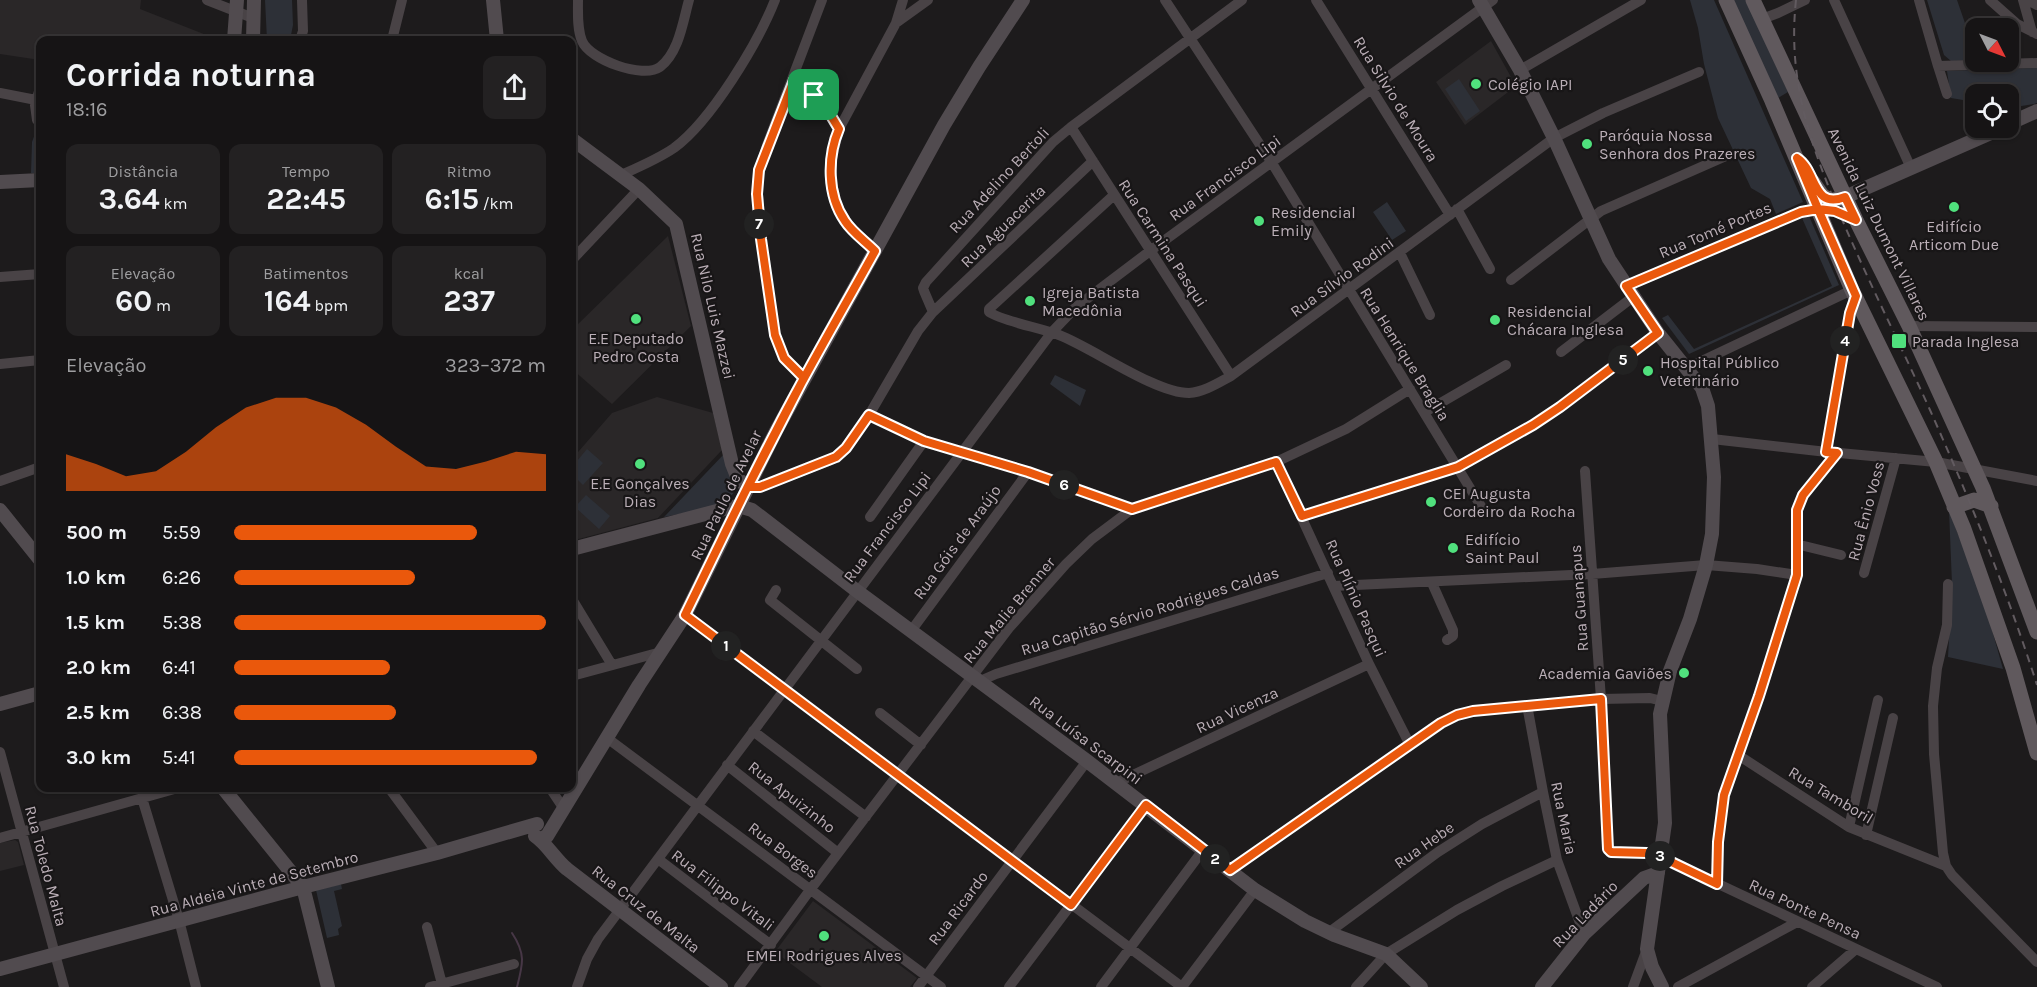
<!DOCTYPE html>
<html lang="pt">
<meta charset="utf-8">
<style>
:root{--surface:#161415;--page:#232122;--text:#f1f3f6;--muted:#9e9ea0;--line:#353334;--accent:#ea580c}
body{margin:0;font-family:Karla,sans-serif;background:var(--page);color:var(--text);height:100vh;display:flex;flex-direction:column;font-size:22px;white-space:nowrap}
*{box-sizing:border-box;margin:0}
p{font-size:20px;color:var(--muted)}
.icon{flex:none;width:33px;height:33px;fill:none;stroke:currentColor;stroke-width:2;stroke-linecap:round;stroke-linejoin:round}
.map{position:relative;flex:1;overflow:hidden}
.panel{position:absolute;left:36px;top:36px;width:540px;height:756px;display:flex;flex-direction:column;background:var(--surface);border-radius:12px;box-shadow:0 2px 4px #0004,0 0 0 2px var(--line)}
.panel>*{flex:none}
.needle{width:39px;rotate:132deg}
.controls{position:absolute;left:1965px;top:18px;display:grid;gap:12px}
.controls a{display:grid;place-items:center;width:54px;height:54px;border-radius:12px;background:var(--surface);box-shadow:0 2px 4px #0004,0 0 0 2px var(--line);font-size:30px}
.pin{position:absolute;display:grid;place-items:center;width:51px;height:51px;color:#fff;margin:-26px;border-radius:12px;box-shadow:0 3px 9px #0006}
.km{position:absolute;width:30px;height:30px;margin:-15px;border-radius:50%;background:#222;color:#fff;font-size:16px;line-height:30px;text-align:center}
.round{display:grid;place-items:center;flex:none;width:63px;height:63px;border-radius:12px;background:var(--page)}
.headline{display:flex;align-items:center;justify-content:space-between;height:102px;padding:0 30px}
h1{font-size:33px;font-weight:700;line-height:45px}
.metrics{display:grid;grid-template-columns:repeat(3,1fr);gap:9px;height:102px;padding:6px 30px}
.metrics div{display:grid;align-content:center;border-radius:12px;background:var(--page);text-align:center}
.metrics b{font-size:30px;font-weight:700}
.metrics small{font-size:16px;font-weight:400}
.metrics p{font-size:16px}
.chart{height:168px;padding:12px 30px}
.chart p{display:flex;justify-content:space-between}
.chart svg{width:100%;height:108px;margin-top:6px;fill:var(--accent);opacity:.7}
ul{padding:0 30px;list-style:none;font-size:20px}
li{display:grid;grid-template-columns:96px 72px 1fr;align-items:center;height:45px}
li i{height:15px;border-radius:8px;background:var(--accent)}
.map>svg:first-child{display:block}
.built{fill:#2a2728}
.green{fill:#2d3037}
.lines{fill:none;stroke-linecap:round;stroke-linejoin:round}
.stream{stroke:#473746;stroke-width:2}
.street{stroke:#494346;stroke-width:10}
.secondary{stroke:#514b4f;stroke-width:14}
.primary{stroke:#60595d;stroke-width:15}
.rail{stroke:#625b60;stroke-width:2;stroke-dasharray:8 6;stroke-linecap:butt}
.route-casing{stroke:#fff;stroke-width:12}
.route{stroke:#ea580c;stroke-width:8}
.poi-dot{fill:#50e07d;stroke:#181617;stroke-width:2}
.labels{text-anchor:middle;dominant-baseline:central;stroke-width:4.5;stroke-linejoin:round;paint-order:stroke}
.poi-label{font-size:16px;fill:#bbafb7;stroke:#181617;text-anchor:start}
.street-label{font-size:16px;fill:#bbafb7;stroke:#181617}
</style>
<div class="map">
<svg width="2037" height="987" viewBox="0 0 2037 987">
<rect width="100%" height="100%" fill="#1d1b1c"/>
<path class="built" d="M0,0H141L140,9L219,40H40V60L0,54Z
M1491,41L1516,86L1465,125L1436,82Z
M668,236L691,326L612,404L572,369V330Z
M657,397L713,413L722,450L658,518L575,540L572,529V459L612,413Z
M15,840L18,842L24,865L0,871V843Z
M813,901L917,978L910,987H822L775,952Z"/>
<path class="green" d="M265,0H292L293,25L290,40H267Z
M1690,0H1714L1803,202L1776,214L1770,199L1751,188L1718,118L1704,64L1698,28Z
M1733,0H1746L1788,92L1778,98Z
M1927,0H1957L1975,52V60L1951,61L1944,55Z
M2037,68V103L2034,104L2009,108L2008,94H1976L1975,102L1951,98L1947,71Z
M1459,79L1480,111L1466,121L1445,89Z
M40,120V173H31L32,142Z
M1387,202L1406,231L1392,240L1373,212Z
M1809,216L1839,285L1689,354L1662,318L1668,315L1694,349L1832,286L1802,218Z
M1055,375L1086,390L1080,406L1050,384Z
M587,449L603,463L583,485L572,474V467Z
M725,453L734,492C725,509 682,513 664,517Z
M586,495L610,516L599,529L575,507Z
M1949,510L1985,605L2003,669L1948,657L1952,584Z
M341,884L342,889L334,891L342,926L338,929L339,935L327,938L316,890Z"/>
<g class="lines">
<path class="stream" d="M512,933C526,954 523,964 517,987"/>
<path class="street" d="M207,0L253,18
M578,0C578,13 577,29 582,41C590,60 643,79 660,67C679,53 683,21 689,0
M1165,0L1272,163L1484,511
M1316,0L1450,215
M1834,0L1911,168
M1919,0L1938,66L2037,63
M1990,0L2017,24L2037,34
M2023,0L2032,32
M2027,0L2037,5
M1762,19L1778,13L1805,0
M896,23L928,0
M300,40L303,31L302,0
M392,40L402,0
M1938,66L1947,94
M1520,70L1641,0
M794,80L822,104L839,129
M0,93L36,100
M37,120L35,105L40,88
M1071,127L1231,376
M621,175C639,167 658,159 674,148C711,121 758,43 775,0
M1114,195L989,309V312C1002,321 1041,328 1059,335C1093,348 1155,393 1189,393C1204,392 1218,383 1231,376L1554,138L1603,113L1699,72
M1457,209L1490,269
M875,251L850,227L838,208L832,184V158L839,129L896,23L903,0
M1400,253L1430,315
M572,260L639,189
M0,277L40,274
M1511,280L1601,211L1726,156
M1625,286L1806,210L1818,209
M933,312L924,291L923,288L926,282L1053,142L1071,127L1242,0
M1909,326L2037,327
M1561,352L1633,297
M0,364L40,360
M1687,368L1852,290
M804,378L784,358L775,335L761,239L757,181L767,145L822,0
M1425,412L1506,365
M869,415L924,441L1028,472L1132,509
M1712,439L1818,451L1936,462L2037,481
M1826,452L1850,313L1855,296
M1276,462L1369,664L1410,745
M1585,471L1601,699L1608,850L1611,852L1647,853L1661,857L1937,987
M0,481L40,467
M748,487H760L831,460L842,452L869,415L918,331L933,312L1093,161
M1302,516L1457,467L1533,425L1560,407L1658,333
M870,517L924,441
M1796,544L1841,555
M1864,573L1896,458
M1432,583L1453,630V636L1447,640
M1948,584L1947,625L1937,668L1933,706L1934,754L1943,853L1946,866L1952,875L2037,962
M1334,586L1592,574L1706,565L1757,569L1797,575
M776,590L770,600L857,669
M572,599L612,665
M685,615L1182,987
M911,631L1028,472
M572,676L661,652
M980,681L996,674L1328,573
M1527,705L1543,792L1557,860L1584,934
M880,713L921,745
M753,731L866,817
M607,738L941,987
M0,752L64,987
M1738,755L1849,827L1946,866
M727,765L838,853
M1116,783L1369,664
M389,788L437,853
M550,788L564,809
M142,798L179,920L196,987
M1849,827L1878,700
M1866,835L1893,718
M0,838L178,788
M658,859L771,945
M1230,870L1441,723L1457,715L1473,711L1601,699L1650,698L1662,701
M1717,884L1718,842L1724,795L1759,696L1796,580L1797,510L1803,496L1837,453
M427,927L442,984
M1328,933L1438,852L1482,824L1543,792
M430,987L514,964
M577,987L587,959L598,939L1052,332L1076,307L1150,251L1493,0
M739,987L810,890L1009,628L1066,564L1092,539L1132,509L1276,462L1346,429L1410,389
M918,987L1087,761
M1009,987L1146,805
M1101,987L1203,850
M1182,987L1255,890
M1356,987L1386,954L1457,910L1502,886L1557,860
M1633,987L1647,949
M1678,987L1797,922
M1812,987L1856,949"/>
<path class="secondary" d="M493,0L497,40
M1479,0L1520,70L1554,138L1609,259L1658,333L1702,388L1708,406L1714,477L1712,534L1706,565L1690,619L1670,671L1660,714L1665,823L1647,949L1652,967L1662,987
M234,40L237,0
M253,40L254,0
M2008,124L2037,111
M572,139L639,189L676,224L732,464L738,479L748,487
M0,182L40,180
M1845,197L2002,128
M0,510L40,560
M572,549L732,507L739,506L752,510L857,591L1087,761L1255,890L1305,921L1334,935L1386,954L1421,987
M0,704L40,693
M223,788L303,887L328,987
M535,836C547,844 555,859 567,869L721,987
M540,839L547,836L639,685L685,615L776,431L944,125L979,67L1023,0
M0,969L303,887L437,853L537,824
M1542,987L1584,934L1644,878L1658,873"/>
<path class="primary" d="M1726,0L1772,101L1852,290L1936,462L1964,529L2013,668L2037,753
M1753,0L1856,220L1909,326L1983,488L2037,632
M1813,182L1822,195L1830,201L1845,197
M1954,507L1974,500L1991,506"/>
<path class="rail" d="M1796,0C1787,83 1812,149 1844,224C1871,287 1902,348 1930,410C1970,500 2007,591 2037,685"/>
</g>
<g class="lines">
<g class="route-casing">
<path id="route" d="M814,95L830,114L839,129C827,157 827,195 845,221C852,232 865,241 875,251C842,311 807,370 776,431C744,492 715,554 685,615L1071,905L1146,805L1230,870L1441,723L1457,715L1473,711L1601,699L1608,849L1611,852L1647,853L1661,857L1717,884L1718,842L1724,795L1759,696L1797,575V510L1803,495L1837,453L1826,452L1850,313L1856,296L1818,209L1835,211L1856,220L1845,197C1812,210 1817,171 1797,158L1818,209L1801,212L1626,286L1658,333L1560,407L1533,425L1458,467L1302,516L1276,462L1132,509L1028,472L924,441L869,415L846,448L836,457L760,487H748L804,378L784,358L775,335L761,239L757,194L759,170L794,80L814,95"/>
</g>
<use href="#route" class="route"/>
</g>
<g class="poi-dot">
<circle cx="1476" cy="84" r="6"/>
<circle cx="1587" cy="144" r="6"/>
<circle cx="1954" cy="207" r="6"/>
<circle cx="1259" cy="221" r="6"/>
<circle cx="1030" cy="301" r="6"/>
<circle cx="636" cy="319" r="6"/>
<circle cx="1495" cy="320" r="6"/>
<rect x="1891" y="333" width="16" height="16" rx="3"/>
<circle cx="1648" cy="371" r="6"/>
<circle cx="640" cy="464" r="6"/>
<circle cx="1431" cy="502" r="6"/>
<circle cx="1453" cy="548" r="6"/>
<circle cx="1684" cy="673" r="6"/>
<circle cx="824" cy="936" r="6"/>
</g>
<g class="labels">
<g class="poi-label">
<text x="1488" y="84">Colégio IAPI</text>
<text x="1599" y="135">Paróquia Nossa<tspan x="1599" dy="18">Senhora dos Prazeres</tspan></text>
<text x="1271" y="212">Residencial<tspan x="1271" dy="18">Emily</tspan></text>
<text x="1954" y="226" text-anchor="middle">Edifício<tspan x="1954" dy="18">Articom Due</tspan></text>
<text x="1042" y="292">Igreja Batista<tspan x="1042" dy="18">Macedônia</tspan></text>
<text x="1507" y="311">Residencial<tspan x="1507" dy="18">Chácara Inglesa</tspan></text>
<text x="636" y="338" text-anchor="middle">E.E Deputado<tspan x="636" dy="18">Pedro Costa</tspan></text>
<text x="1912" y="341">Parada Inglesa</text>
<text x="1660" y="362">Hospital Público<tspan x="1660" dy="18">Veterinário</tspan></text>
<text x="640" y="483" text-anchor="middle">E.E Gonçalves<tspan x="640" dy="18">Dias</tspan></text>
<text x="1443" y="493">CEI Augusta<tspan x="1443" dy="18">Cordeiro da Rocha</tspan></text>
<text x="1465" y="539">Edifício<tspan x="1465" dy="18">Saint Paul</tspan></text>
<text x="1672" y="673" text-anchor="end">Academia Gaviões</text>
<text x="824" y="955" text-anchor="middle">EMEI Rodrigues Alves</text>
</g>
<g class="street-label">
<text transform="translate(1396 99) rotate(58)">Rua Silvio de Moura</text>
<text transform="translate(1225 178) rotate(-36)">Rua Francisco Lipi</text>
<text transform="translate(999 180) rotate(-47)">Rua Adelino Bertoli</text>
<text transform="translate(1879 224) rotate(64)">Avenida Luiz Dumont Villares</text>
<text transform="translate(1003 226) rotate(-44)">Rua Aguacerita</text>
<text transform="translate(1715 230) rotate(-23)">Rua Tomé Portes</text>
<text transform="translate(1163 243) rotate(57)">Rua Carmina Pasqui</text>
<text transform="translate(1342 277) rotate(-36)">Rua Sílvio Rodini</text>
<text transform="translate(713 306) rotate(77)">Rua Nilo Luis Mazzei</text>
<text transform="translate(1405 354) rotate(58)">Rua Henrique Braglia</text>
<text transform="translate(726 495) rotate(-64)">Rua Paulo de Avelar</text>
<text transform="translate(1866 511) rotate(-75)">Rua Ênio Voss</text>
<text transform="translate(887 527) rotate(-53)">Rua Francisco Lipi</text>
<text transform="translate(957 542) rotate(-54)">Rua Góis de Araújo</text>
<text transform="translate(1356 598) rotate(66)">Rua Plínio Pasqui</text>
<text transform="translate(1579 598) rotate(-94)">Rua Guanapus</text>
<text transform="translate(1009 610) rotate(-50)">Rua Malie Brenner</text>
<text transform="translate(1150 611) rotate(-17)">Rua Capitão Sérvio Rodrigues Caldas</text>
<text transform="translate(1237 710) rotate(-25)">Rua Vicenza</text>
<text transform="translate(1086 740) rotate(37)">Rua Luísa Scarpini</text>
<text transform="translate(1831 795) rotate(31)">Rua Tamboril</text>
<text transform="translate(792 797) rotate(38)">Rua Apuizinho</text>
<text transform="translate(1564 818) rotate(78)">Rua Maria</text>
<text transform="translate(1424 845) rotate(-35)">Rua Hebe</text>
<text transform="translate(783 850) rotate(37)">Rua Borges</text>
<text transform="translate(46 866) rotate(75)">Rua Toledo Malta</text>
<text transform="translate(254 884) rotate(-15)">Rua Aldeia Vinte de Setembro</text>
<text transform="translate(723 890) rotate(37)">Rua Filippo Vitali</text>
<text transform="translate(958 908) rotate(-53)">Rua Ricardo</text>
<text transform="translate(646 909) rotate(38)">Rua Cruz de Malta</text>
<text transform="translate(1805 909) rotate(25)">Rua Ponte Pensa</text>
<text transform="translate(1585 914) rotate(-46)">Rua Ladário</text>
</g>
</g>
</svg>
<div class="controls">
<a><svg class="needle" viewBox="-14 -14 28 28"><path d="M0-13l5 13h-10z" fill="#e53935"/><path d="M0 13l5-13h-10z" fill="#9e9ea0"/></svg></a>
<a><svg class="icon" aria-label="locate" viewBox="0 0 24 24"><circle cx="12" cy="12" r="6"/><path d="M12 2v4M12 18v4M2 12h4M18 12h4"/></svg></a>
</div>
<div class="pin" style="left:814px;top:95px;background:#1e9e55"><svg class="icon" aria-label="arrive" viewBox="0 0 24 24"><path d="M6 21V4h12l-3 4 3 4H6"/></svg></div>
<b class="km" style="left:726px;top:646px">1</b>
<b class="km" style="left:1215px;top:859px">2</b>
<b class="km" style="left:1660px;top:856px">3</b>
<b class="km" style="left:1845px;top:341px">4</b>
<b class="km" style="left:1623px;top:360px">5</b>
<b class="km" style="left:1064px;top:485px">6</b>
<b class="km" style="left:759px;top:224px">7</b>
<section class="panel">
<div class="headline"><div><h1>Corrida noturna</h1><p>18:16</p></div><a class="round"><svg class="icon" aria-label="share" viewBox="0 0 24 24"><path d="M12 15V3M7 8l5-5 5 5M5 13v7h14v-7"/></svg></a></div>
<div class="metrics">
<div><p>Distância</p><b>3.64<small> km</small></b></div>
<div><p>Tempo</p><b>22:45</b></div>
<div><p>Ritmo</p><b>6:15<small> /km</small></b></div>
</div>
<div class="metrics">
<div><p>Elevação</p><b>60<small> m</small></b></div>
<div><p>Batimentos</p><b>164<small> bpm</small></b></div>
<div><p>kcal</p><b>237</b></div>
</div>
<div class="chart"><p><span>Elevação</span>323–372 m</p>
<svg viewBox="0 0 160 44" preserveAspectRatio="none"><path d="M0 44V29L10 33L20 38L30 36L40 28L50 18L60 10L70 6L80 6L90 10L100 17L110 26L120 34L130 35L140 32L150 28L160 29V44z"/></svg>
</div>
<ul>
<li><b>500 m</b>5:59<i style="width:78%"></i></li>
<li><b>1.0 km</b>6:26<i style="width:58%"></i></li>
<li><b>1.5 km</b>5:38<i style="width:100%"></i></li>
<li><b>2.0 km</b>6:41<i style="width:50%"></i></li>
<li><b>2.5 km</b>6:38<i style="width:52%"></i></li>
<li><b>3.0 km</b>5:41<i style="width:97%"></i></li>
</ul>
</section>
</div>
